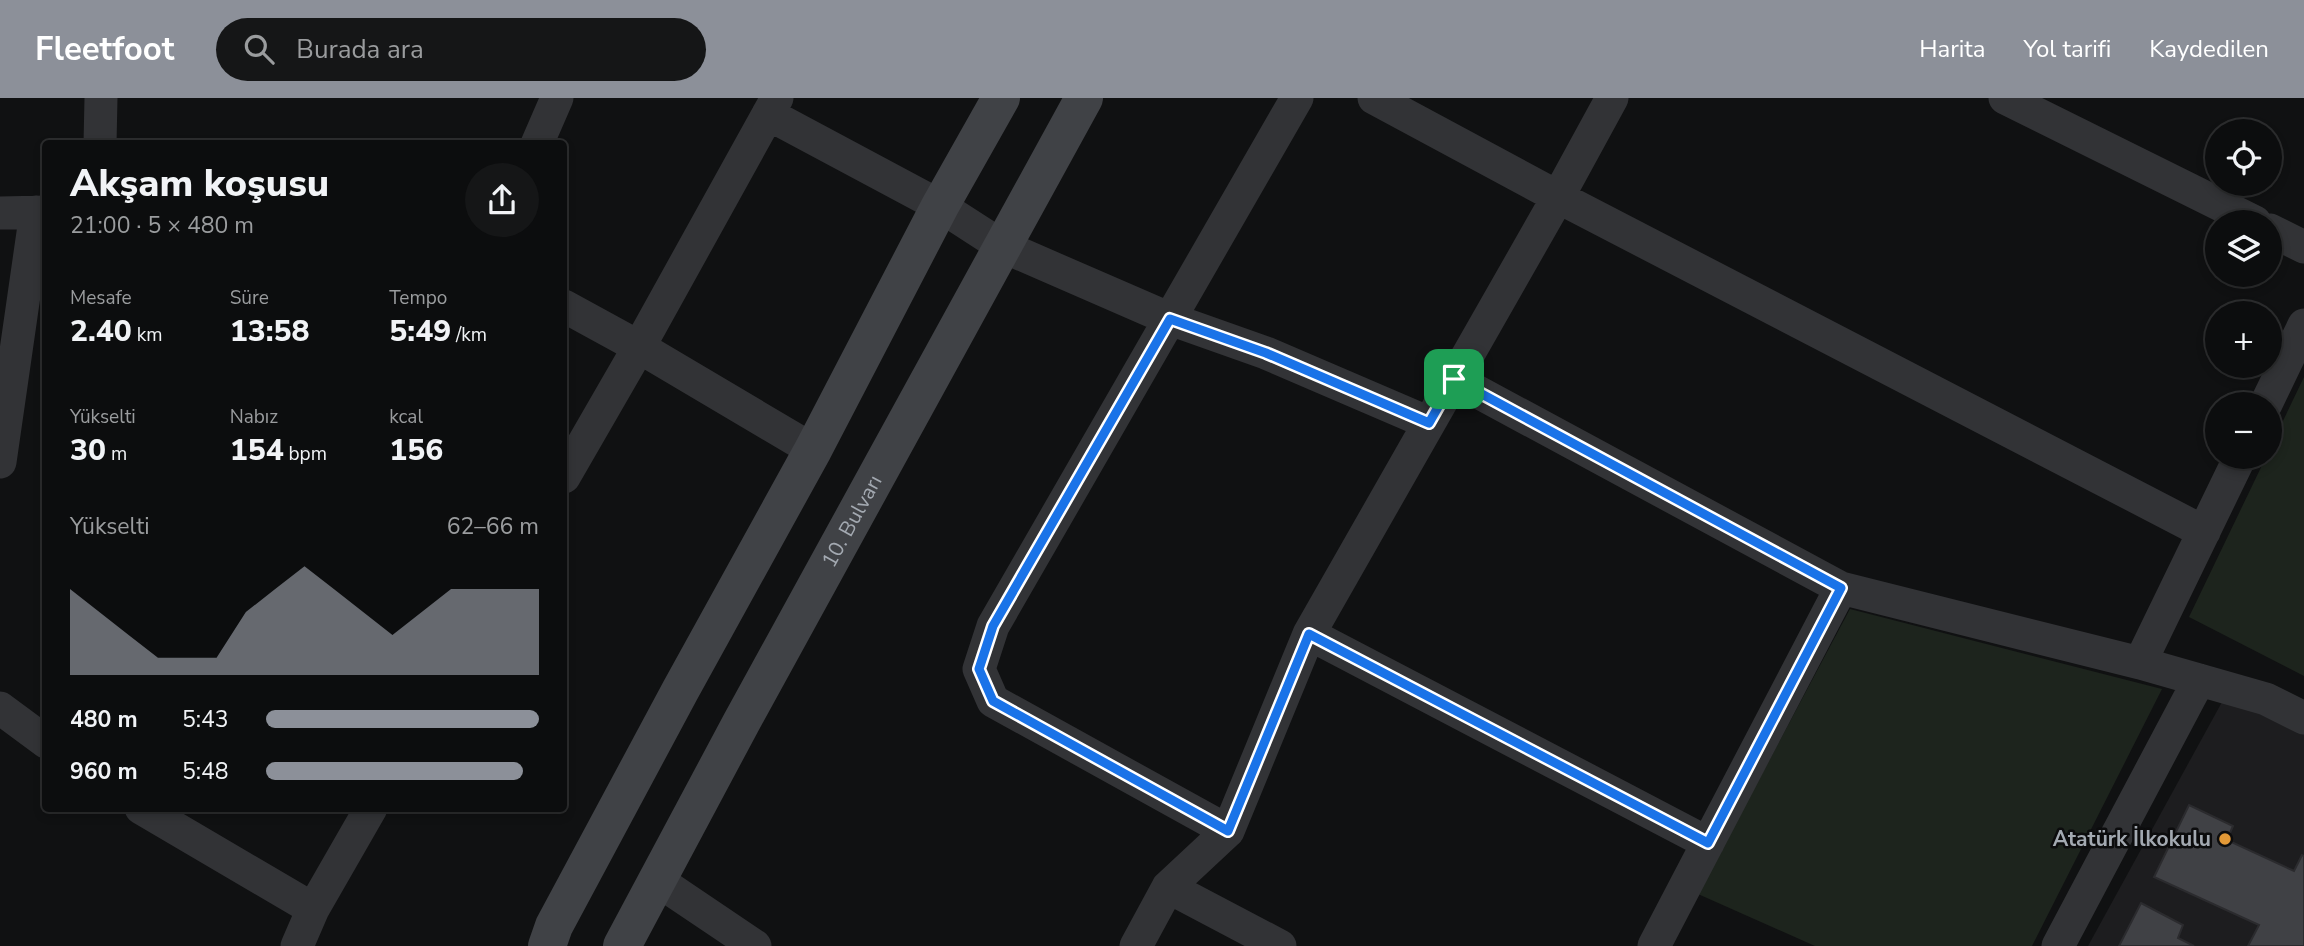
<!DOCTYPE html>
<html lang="tr">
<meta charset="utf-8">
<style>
:root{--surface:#0c0d0e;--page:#151617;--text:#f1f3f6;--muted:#9a9c9e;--line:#2c2d2e;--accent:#8c9099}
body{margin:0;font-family:"Nunito Sans",sans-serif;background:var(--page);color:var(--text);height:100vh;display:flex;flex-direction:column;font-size:26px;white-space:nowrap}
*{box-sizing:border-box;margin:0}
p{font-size:23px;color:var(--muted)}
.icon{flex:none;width:38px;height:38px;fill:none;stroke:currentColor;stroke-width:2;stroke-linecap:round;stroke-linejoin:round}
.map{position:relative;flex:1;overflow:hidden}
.panel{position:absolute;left:42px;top:42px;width:525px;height:672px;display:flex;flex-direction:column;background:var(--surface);border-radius:7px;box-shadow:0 4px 10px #0003,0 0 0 2px var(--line)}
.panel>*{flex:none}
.fabs{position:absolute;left:2205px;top:21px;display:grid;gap:14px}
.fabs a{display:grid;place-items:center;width:77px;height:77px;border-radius:50%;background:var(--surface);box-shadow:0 4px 10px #0003,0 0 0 2px var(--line);font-size:35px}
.pin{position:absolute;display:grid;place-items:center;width:60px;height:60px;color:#fff;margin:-30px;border-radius:14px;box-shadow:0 4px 10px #0006}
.round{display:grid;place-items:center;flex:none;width:74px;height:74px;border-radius:37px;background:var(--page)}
.head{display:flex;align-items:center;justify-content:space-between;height:119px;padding:0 28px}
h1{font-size:38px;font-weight:800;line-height:52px}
.metrics{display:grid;grid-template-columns:repeat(3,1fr);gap:10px;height:119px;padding:7px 28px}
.metrics div{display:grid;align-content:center}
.metrics b{font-size:30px;font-weight:800}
.metrics small{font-size:19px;font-weight:400}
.metrics p{font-size:19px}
.chart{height:196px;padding:14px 28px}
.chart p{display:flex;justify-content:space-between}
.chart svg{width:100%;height:126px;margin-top:7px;fill:var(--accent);opacity:.7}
ul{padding:0 28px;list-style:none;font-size:23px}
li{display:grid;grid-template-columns:112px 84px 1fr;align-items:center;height:52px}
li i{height:18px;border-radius:9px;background:var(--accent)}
header{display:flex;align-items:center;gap:42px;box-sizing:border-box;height:98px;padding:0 35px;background:var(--accent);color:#fff}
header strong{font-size:33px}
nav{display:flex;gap:38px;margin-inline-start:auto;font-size:24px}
.search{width:490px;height:63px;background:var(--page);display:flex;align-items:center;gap:18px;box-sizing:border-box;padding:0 24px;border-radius:38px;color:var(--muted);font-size:26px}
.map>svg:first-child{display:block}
.built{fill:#1d1d1f}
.green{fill:#1d241d}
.building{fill:#404145;stroke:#2b2b2e;stroke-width:2}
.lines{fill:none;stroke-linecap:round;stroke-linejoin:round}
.street{stroke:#323336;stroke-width:33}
.secondary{stroke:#404246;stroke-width:38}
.route-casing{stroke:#fff;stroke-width:14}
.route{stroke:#1a73e8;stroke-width:9}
.poi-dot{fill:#e39937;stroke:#0c0c0d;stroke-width:2.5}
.labels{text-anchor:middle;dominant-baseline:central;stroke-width:5;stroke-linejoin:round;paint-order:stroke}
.street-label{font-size:21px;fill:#a3a9b1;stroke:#0c0c0d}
.poi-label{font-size:21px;font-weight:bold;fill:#a3a9b1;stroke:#0c0c0d;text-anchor:end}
</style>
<header>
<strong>Fleetfoot</strong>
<div class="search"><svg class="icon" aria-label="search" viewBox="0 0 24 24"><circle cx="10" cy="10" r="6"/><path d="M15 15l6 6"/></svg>Burada ara</div>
<nav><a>Harita</a><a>Yol tarifi</a><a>Kaydedilen</a></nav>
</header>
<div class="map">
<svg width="2304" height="848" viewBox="0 0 2304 848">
<rect width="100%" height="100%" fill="#101112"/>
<path class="built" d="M2222,604H2246L2304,634V848H2088Z"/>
<path class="green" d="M2304,279V578L2189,519L2266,359H2270V350Z
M1850,511L2162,591L2032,848H1815L1698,796Z"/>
<path class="building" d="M2189,707L2233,728L2227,742L2294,773L2302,757L2304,758V848H2248L2259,827L2154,779Z
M2141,805L2183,827L2178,840L2194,848H2119Z"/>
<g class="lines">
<path class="street" d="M1374,0L1558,99L2204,434
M2005,0L2255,124
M768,16L940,108L1002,148L1170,221L1266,255L1429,325
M100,46L101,0
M537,46L557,0
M0,115L46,114
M2270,132L2304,149
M564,208L639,249L813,352
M1454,281L1841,490L2140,565L2266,601L2304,620
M2266,306L2304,227
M0,364L36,114
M564,379L639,249L777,0
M1309,536L1708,745
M2140,565L2240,359
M0,610L46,644
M141,710L313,811L297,848
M1228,733L993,603L979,571L993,528L1297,0
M657,782L755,848
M1168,789L1280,848
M313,811L371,710
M1136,848L1168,789L1228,733L1309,536L1558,99L1612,0
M1654,848L1841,490
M2058,848L2199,582"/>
<g class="secondary">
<path d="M547,848L554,828L680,593L813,352L940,108L1001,0"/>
<path id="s1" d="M622,848L741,625L1084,0"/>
</g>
</g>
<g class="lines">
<g class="route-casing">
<path id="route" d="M1170,221L1266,255L1429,325L1454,281L1841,490L1708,745L1309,536L1228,733L993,603L979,571L993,528Z"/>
</g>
<use href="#route" class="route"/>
</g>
<circle class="poi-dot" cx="2225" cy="741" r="7"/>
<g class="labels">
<g class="street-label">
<text stroke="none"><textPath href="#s1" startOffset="483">10. Bulvarı</textPath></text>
</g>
<g class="poi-label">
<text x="2211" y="741">Atatürk İlkokulu</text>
</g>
</g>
</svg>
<div class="fabs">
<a><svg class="icon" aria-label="locate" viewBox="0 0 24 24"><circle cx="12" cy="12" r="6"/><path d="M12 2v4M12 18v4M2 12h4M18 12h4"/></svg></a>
<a><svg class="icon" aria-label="layers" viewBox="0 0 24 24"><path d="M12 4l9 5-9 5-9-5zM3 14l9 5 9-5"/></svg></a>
<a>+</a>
<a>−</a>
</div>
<div class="pin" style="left:1454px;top:281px;background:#1e9e55"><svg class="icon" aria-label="arrive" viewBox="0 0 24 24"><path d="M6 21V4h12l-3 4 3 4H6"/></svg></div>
<section class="panel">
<div class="head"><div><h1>Akşam koşusu</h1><p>21:00 · 5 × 480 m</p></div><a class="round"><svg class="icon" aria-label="share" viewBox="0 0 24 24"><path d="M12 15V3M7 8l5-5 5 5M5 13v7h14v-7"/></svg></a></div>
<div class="metrics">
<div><p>Mesafe</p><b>2.40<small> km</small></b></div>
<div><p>Süre</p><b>13:58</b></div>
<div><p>Tempo</p><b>5:49<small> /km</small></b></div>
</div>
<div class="metrics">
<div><p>Yükselti</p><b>30<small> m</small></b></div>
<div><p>Nabız</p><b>154<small> bpm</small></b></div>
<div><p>kcal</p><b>156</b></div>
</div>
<div class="chart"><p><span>Yükselti</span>62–66 m</p>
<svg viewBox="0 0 160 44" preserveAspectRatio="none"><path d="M0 44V14L10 22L20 30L30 38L40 38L50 38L60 22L70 14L80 6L90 14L100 22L110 30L120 22L130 14L140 14L150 14L160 14V44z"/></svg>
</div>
<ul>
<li><b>480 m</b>5:43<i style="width:100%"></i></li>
<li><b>960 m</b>5:48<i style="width:94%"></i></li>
</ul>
</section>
</div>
